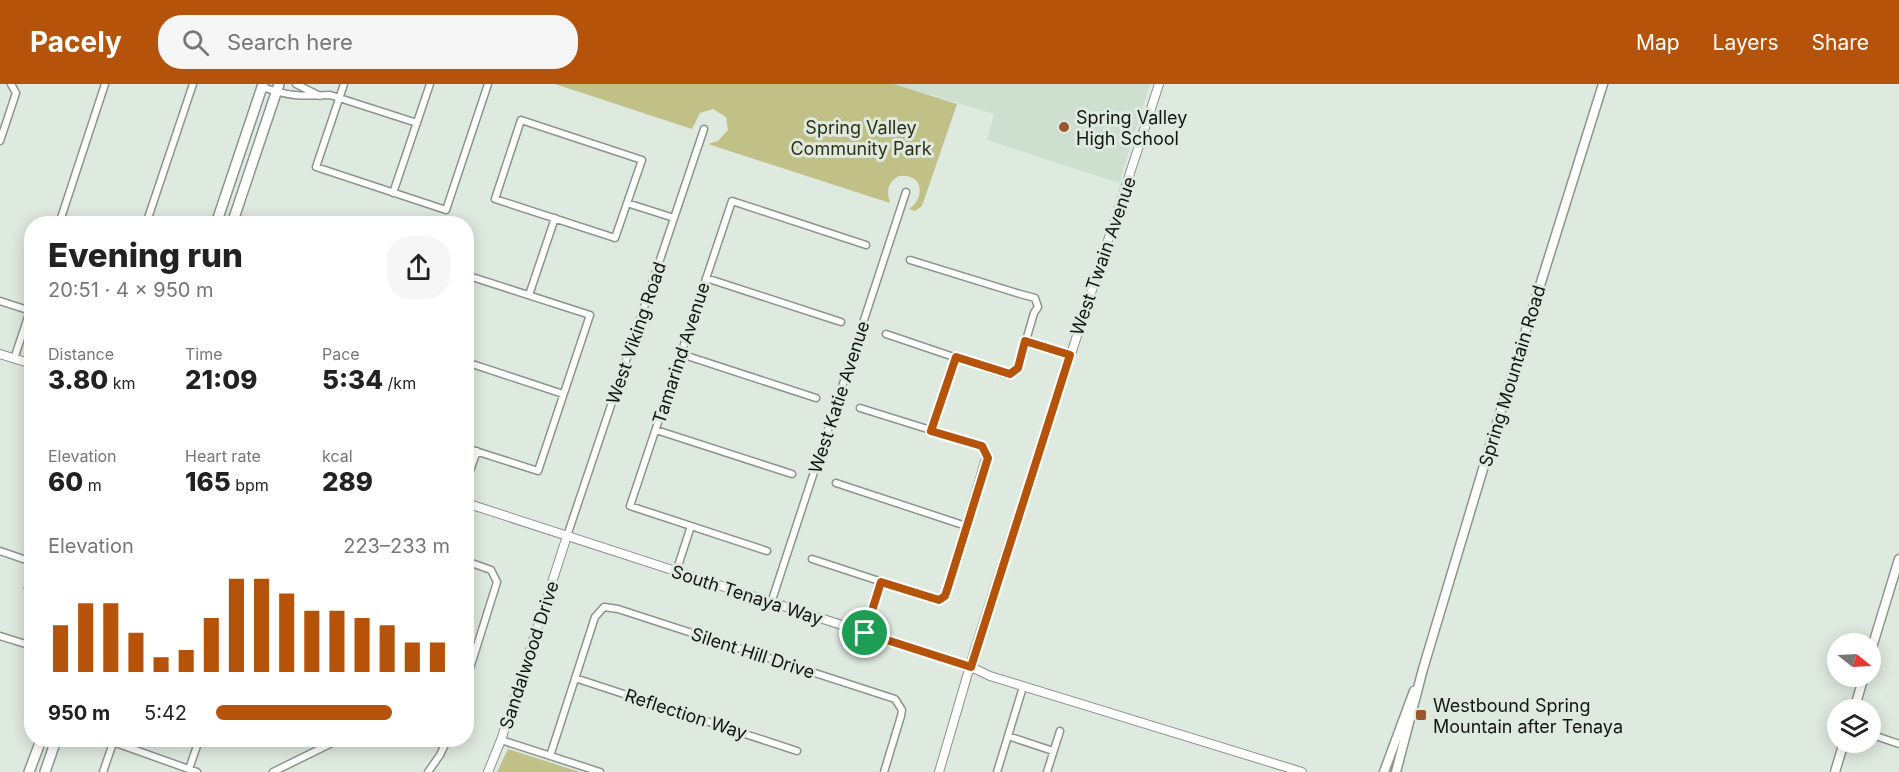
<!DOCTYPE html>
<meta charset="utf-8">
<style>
:root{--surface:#fff;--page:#f6f6f6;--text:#222;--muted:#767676;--accent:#b45309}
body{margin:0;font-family:Inter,sans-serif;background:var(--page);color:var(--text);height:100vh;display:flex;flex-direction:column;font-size:22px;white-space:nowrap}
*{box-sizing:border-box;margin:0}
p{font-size:20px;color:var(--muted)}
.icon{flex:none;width:33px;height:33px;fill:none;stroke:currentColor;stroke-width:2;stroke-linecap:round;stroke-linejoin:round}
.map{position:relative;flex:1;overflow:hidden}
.drawer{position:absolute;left:24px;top:132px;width:450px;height:531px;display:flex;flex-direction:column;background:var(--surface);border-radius:24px;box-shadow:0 3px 15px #0003}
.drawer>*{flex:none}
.needle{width:39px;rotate:108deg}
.tools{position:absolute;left:1827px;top:549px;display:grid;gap:12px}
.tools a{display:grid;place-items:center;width:54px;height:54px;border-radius:50%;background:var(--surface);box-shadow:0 3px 15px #0003;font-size:30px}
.pin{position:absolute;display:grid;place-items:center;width:51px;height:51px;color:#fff;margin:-26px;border:3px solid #fff;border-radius:50%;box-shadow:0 2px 6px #0007}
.round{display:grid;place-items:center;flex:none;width:63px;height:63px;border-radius:24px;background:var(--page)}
.headline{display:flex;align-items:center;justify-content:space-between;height:102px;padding:0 24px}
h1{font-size:33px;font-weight:800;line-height:45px}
.figures{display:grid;grid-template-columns:repeat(3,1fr);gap:9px;height:102px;padding:6px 24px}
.figures div{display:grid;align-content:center}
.figures b{font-size:26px;font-weight:800}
.figures small{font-size:16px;font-weight:400}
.figures p{font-size:16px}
.chart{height:168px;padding:12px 24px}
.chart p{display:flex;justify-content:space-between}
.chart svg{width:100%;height:108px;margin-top:6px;stroke:var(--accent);stroke-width:6}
ul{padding:0 24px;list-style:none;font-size:20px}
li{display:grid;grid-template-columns:96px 72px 1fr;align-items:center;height:45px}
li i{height:15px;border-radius:8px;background:var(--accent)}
header{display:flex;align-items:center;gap:36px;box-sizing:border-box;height:84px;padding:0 30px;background:var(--accent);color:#fff}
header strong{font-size:28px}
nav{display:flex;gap:33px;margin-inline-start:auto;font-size:21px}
.search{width:420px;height:54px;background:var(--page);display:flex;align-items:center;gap:15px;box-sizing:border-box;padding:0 21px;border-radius:24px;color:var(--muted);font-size:22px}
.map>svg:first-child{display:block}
.built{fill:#cedecf}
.green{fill:#c1c187}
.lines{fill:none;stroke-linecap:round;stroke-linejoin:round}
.minor-casing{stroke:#8b958b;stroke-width:9}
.tertiary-casing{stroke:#8b958b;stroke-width:10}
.secondary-casing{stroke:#8b958b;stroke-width:11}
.primary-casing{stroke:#8b958b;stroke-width:12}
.minor{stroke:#fff;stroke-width:6}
.tertiary{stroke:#fff;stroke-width:8}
.secondary{stroke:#fff;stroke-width:8}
.primary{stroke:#fff;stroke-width:9}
.route-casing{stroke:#fff;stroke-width:12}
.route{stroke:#b45309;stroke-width:8}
.poi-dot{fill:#9b562b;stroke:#dee9df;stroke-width:2}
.labels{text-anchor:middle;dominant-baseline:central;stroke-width:6;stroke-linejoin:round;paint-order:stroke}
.poi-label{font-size:18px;fill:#121613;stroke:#dee9df;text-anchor:start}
.park-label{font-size:18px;fill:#303013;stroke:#dee9df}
.street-label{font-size:18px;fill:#121613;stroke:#dee9df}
</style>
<header>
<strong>Pacely</strong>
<div class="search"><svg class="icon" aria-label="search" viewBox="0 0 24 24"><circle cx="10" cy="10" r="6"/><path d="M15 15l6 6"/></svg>Search here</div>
<nav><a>Map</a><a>Layers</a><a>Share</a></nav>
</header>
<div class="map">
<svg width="1899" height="688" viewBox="0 0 1899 688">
<rect width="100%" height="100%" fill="#dee9df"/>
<path class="built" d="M894,0H1150L1119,99L987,56L994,30Z"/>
<path class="green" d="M555,0H894L957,20L922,122L915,127L909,125C926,113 923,89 899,92C888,98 886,106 890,119L708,60L718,57L728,46L726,33L713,25L700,29L692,45Z
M508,665L580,688H497Z"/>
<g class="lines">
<g class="minor-casing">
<path id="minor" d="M296,0L320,12
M344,0L316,83L446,126L488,0
M262,3C291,13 301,12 330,11L417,39
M521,36L642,76L615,154L495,115Z
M0,57L16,9L11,0
M393,109L430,0
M627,119L674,134
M59,140L105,0
M146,140L193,0
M706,194L841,238
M466,198L469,192L590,231L538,387L466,364
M529,211L555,134
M0,217L31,227
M886,250L1004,290L1015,288L1018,284L1034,229L1038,223L1035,214L1020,210L910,176
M1025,257L1070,271
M681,270L816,314
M14,275L32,221
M466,278L563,310
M656,346L792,390
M931,347L956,273
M466,398L477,367
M836,399L966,442
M567,452L704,45
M0,467L32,478
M767,467L630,422L732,117L866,161
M812,475L934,515L942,514L948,503L987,369L982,362L860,324
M466,477L491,486L497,498L466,597
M676,488L691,442
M28,504L32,492
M771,519L906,108
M865,549L881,498
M0,552L32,562
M575,594L797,667
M1870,650L1899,660
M1008,652L1053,667
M501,656L600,688
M113,658L197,688
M550,672L595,533L604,523L618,525L895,615L902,626L901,632L884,688
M189,685L199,656
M103,688L114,656
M273,688L338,656
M428,688L440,671L447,656
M997,688L1023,603
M1047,688L1060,647"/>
</g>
<g class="tertiary-casing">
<path id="tertiary" d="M0,270L32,280
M466,419L971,583L990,592L1302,688
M488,688L501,656L567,452
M939,688L975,565L1159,0"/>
</g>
<g class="secondary-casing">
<path id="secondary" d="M1870,570L1899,475
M1854,626L1864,592
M1384,688L1414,607
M1396,688L1423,585L1492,355L1603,0
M1835,688L1844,658"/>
</g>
<g class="primary-casing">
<path id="primary" d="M216,140L263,0
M232,140L279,0
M29,688L41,656
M45,688L56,656"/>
</g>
<use href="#minor" class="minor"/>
<use href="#tertiary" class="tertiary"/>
<use href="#secondary" class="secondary"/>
<use href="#primary" class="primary"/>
</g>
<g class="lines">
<g class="route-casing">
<path id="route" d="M1025,257L1070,271L971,583L865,549L881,498L939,516L945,512L948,503L988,374L982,362L931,347L956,273L1010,290L1018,284Z"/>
</g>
<use href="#route" class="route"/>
</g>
<g class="poi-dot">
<circle cx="1064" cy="43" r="6"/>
<rect x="1415" y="625" width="12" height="12" rx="3"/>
</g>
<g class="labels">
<g class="poi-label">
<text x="1076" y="33">Spring Valley<tspan x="1076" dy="21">High School</tspan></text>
<text x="1433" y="621">Westbound Spring<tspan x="1433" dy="21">Mountain after Tenaya</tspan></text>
</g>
<g class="park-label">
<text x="861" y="43">Spring Valley<tspan x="861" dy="21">Community Park</tspan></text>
</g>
<g class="street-label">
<text transform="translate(1103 172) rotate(-71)">West Twain Avenue</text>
<text transform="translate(636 249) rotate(-71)">West Viking Road</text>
<text transform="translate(681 269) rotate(-72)">Tamarind Avenue</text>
<text transform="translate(1512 292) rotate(-73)">Spring Mountain Road</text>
<text transform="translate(839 313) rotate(-72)">West Katie Avenue</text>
<text transform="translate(747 511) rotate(18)">South Tenaya Way</text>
<text transform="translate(753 569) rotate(18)">Silent Hill Drive</text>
<text transform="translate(529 571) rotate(-72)">Sandalwood Drive</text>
<text transform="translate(686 630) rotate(18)">Reflection Way</text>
</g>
</g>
</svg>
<div class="tools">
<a><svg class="needle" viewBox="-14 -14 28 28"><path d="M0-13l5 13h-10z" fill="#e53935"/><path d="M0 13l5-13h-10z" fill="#767676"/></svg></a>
<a><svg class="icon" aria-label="layers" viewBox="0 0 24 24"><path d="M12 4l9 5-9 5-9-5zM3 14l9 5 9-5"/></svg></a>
</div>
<div class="pin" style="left:865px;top:549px;background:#1e9e55"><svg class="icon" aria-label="arrive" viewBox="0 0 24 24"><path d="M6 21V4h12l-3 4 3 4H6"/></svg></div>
<section class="drawer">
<div class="headline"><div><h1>Evening run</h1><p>20:51 · 4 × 950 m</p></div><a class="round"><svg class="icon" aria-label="share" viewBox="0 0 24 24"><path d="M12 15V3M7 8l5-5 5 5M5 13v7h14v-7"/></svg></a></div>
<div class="figures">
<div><p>Distance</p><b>3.80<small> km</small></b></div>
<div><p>Time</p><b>21:09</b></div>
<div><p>Pace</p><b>5:34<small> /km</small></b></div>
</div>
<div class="figures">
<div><p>Elevation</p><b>60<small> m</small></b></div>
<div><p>Heart rate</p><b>165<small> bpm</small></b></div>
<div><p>kcal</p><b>289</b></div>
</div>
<div class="chart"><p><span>Elevation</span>223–233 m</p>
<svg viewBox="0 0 160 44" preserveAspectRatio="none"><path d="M5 44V25M15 44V16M25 44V16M35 44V28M45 44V38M55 44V35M65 44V22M75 44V6M85 44V6M95 44V12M105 44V19M115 44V19M125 44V22M135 44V25M145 44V32M155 44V32"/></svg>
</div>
<ul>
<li><b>950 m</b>5:42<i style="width:75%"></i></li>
</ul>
</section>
</div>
